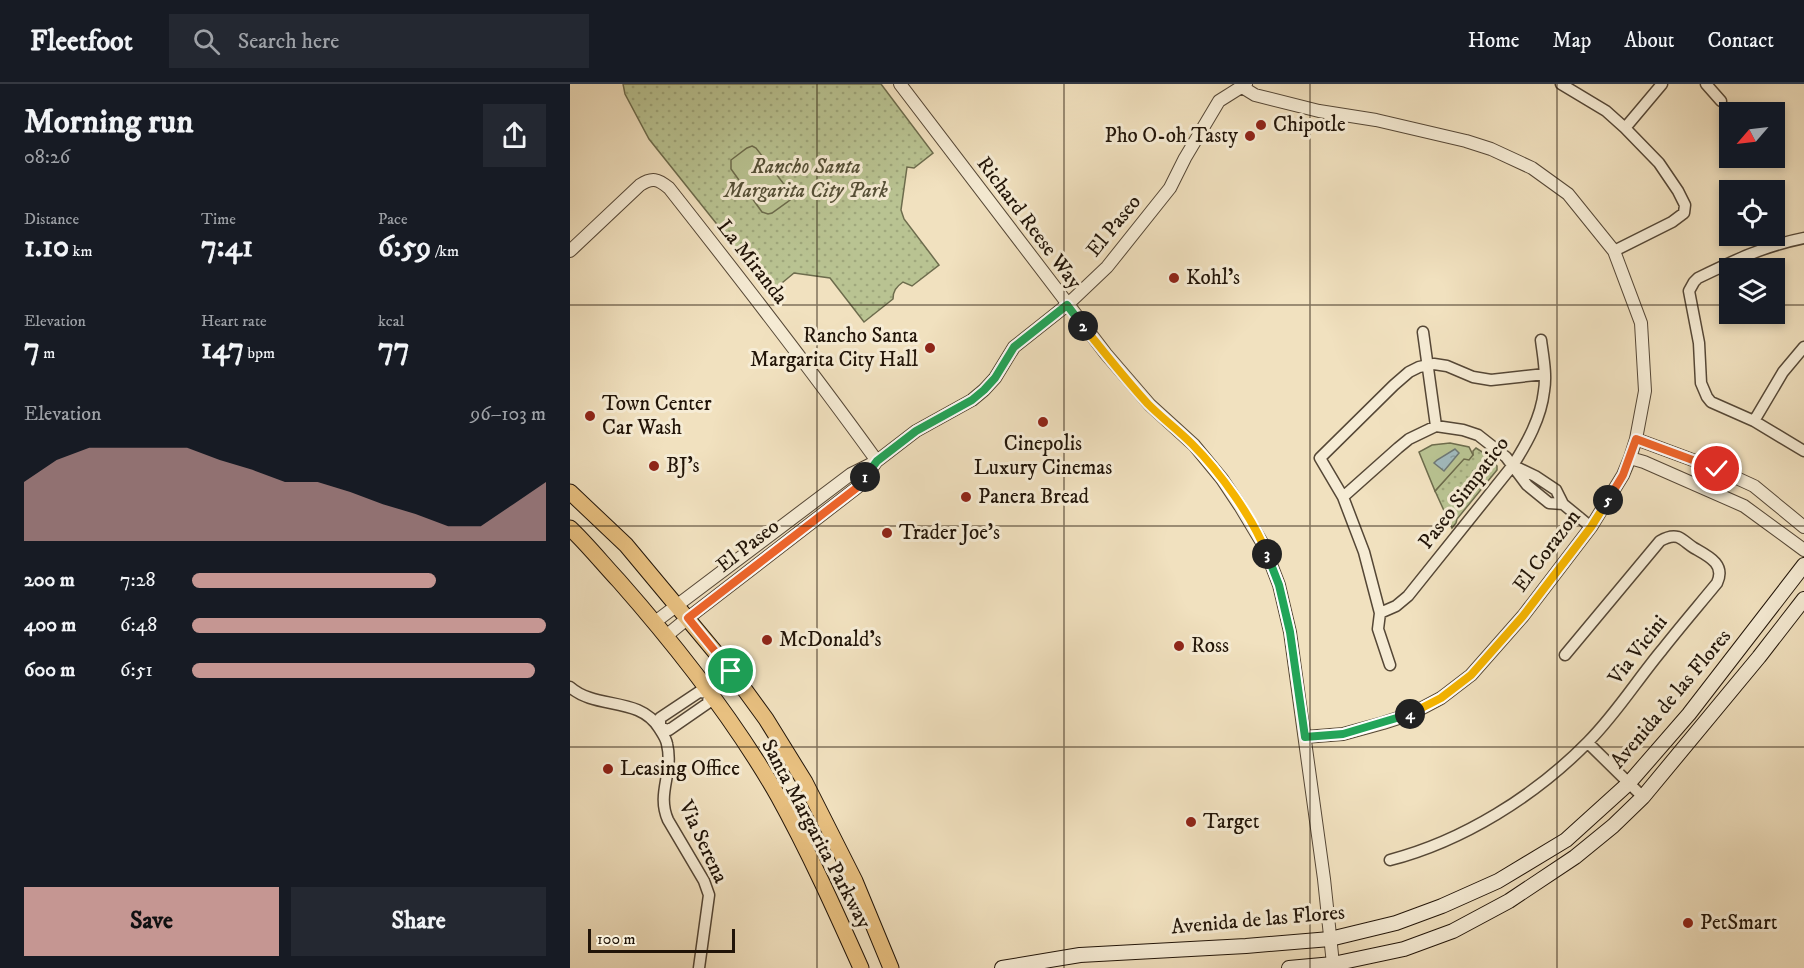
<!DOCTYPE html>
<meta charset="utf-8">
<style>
:root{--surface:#171b24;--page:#242831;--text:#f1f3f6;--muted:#9ea1a6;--line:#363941;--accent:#c59692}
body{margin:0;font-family:"IM FELL DW Pica",serif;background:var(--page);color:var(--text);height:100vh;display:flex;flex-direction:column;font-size:22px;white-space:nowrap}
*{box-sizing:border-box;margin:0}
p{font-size:20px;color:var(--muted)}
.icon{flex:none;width:33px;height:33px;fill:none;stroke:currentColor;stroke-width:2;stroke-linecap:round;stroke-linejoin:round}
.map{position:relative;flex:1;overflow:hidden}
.side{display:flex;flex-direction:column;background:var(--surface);width:570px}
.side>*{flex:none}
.needle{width:39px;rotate:242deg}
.controls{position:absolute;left:1149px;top:18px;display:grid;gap:12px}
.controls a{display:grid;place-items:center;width:66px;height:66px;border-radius:0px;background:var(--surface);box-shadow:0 3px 9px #0003;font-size:30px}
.scale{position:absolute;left:18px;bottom:15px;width:147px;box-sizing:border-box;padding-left:6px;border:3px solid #211408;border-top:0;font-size:16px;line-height:21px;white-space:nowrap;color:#211408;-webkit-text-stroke:4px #f6ecd5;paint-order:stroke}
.pin{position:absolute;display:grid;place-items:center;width:51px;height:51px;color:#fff;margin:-26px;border:3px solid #fff;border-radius:50%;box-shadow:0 2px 6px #0007}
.km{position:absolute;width:30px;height:30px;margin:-15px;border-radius:50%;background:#222;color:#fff;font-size:16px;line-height:30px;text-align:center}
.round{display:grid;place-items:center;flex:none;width:63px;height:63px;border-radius:0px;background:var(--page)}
.overview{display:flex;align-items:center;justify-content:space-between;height:102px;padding:0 24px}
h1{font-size:33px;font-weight:800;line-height:45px}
.metrics{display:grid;grid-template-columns:repeat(3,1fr);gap:9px;height:102px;padding:6px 24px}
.metrics div{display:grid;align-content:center}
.metrics b{font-size:30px;font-weight:800}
.metrics small{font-size:16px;font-weight:400}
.metrics p{font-size:16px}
.chart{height:168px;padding:12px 24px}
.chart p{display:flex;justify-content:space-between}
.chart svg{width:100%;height:108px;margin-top:6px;fill:var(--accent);opacity:.7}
.action{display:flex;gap:12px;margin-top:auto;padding:12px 24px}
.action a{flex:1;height:69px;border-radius:0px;background:var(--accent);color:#111;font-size:24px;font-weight:800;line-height:69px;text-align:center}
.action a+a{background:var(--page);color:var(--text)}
ul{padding:0 24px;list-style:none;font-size:20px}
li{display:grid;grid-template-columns:96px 72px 1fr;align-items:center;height:45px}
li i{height:15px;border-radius:8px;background:var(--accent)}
header{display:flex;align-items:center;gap:36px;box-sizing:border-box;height:84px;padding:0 30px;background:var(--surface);border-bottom:2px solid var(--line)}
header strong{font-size:28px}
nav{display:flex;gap:33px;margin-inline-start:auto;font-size:21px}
.search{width:420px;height:54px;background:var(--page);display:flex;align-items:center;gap:15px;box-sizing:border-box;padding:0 21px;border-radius:0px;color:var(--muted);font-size:22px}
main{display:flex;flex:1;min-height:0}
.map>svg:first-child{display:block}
.grass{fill:url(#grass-dots);stroke:#6d6c4d;stroke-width:1.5}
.pitch{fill:#b9c392;stroke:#6d6c4d;stroke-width:1.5}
.water{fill:url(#water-ripples);stroke:#6e7875;stroke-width:1.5}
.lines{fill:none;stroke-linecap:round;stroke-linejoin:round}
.minor-casing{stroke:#554736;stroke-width:13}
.tertiary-casing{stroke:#554736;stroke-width:14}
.secondary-casing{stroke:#211408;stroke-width:16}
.primary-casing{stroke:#211408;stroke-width:17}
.minor{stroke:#f6ecd5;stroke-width:10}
.tertiary{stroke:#f6ecd5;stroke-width:12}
.secondary{stroke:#f6ecd5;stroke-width:14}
.primary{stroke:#e8c080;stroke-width:15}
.split-1-casing{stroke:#fff;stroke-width:12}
.split-2-casing{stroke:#fff;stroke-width:12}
.split-3-casing{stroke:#fff;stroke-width:12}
.split-4-casing{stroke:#fff;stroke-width:12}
.split-5-casing{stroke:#fff;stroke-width:12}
.split-6-casing{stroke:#fff;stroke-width:12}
.split-1{stroke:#f0652b;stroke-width:8}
.split-2{stroke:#22a559;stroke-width:8}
.split-3{stroke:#f5b400;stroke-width:8}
.split-4{stroke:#22a559;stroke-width:8}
.split-5{stroke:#f5b400;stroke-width:8}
.split-6{stroke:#f0652b;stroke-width:8}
.grid{fill:none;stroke:#211408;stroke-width:1.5;stroke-opacity:0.55}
.poi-dot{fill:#8f2418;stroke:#f6ecd5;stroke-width:2}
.labels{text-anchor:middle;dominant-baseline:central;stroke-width:6;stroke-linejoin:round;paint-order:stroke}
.poi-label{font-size:21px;fill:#211408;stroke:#f6ecd5;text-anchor:start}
.park-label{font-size:21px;font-style:italic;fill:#565138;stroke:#f6ecd5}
.street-label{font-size:21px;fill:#211408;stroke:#f6ecd5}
</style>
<header>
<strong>Fleetfoot</strong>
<div class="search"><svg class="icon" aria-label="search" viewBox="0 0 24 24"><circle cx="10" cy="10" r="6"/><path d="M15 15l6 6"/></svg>Search here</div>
<nav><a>Home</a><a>Map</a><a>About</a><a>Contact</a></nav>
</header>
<main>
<section class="side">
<div class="overview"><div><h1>Morning run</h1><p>08:26</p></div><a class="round"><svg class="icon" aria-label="share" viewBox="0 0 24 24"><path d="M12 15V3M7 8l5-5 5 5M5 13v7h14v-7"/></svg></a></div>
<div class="metrics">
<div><p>Distance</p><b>1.10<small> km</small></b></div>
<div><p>Time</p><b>7:41</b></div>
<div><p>Pace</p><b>6:59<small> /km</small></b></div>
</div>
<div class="metrics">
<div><p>Elevation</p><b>7<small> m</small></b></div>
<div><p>Heart rate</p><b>147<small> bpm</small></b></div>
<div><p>kcal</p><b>77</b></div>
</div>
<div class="chart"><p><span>Elevation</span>96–103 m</p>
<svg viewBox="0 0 160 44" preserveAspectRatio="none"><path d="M0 44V20L10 11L20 6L30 6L40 6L50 6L60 11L70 15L80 20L90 20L100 24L110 29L120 33L130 38L140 38L150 29L160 20V44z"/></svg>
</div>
<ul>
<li><b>200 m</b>7:28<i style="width:69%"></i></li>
<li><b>400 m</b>6:48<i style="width:100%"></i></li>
<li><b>600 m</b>6:51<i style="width:97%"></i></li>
</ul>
<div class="action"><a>Save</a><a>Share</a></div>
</section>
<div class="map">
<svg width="1234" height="884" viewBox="0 0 1234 884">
<defs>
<pattern id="grass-dots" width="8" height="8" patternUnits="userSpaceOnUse" patternTransform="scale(1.5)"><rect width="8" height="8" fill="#b9c392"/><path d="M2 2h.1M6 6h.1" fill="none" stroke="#9fa77c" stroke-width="1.8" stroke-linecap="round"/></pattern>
<pattern id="water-ripples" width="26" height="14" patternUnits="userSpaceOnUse" patternTransform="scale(1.5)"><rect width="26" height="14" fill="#a1babe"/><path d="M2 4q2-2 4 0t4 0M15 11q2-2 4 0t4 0" fill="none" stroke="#8a9fa2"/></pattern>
</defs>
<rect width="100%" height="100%" fill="#f1e1bf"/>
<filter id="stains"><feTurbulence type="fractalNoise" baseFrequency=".00333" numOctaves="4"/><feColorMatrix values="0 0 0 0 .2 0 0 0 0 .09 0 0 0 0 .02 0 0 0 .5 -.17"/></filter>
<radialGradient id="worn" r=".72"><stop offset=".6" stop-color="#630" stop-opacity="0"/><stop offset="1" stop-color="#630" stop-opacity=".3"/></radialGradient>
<path class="grass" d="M53,0H311L363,69L344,84L337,83L331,126L334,135L369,181L342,202L333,198C326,203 323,207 323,215L294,238L260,194L224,189L201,208L79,55L55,10Z
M906,364L917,371L927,382V386L887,435L886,439L882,444L865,407L894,374L903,371V367Z"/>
<path class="pitch" d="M182,62L186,64L220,108V116L202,129L198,130L192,128L161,85V76L177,64Z
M880,359L899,363L903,371L899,376L894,375L865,407L849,368L862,361Z"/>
<path class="water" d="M885,365L889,369L874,387L864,379L867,376Z"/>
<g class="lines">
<g class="minor-casing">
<path id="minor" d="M991,0L1036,27L1055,44L1089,79L1108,107L1115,121L1114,129L1102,138L1044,167
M1136,0L1151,17
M1055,44L1092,0
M1234,154C1194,162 1165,176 1128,194L1124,198L1119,207L1129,259L1131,299L1137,313L1141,318L1184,337L1234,367
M853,248L866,342
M1184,337L1213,288L1234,263
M944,382L965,392L986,406L993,420L1021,443
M773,413L828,364L839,355L866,342L893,346L908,351L936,373L957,401L979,419L993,420
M810,529L826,522L838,512L943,381C957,359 971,334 974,307C977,291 973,272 971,256
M820,581L808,545L810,529L794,468L773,413L750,374L824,301L839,288L849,283L864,280L877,282L903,293L921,296L975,290
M0,603C26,626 69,612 89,644C92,649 96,654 97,660C104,689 86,709 98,736L134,797L139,811L129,884
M129,608L139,609L138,619L99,646L90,644V634Z
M1018,659L1073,713
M820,776C893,757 965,712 1018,658C1046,630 1067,596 1092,566C1110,543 1129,521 1147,499C1156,480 1138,472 1124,464C1119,461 1113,455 1108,453C1101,451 1095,454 1090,457L995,571"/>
</g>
<g class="tertiary-casing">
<path id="tertiary" d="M330,0L536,270L580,321L624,361L652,395L670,422L694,462L709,501L720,548L754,795L763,880
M672,3L685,11L749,27L806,36L896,57L921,65L962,84L998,110L1044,167L1071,239L1075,307L1066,355L1060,374L1053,391L1021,443L953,532L901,591L871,614L841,630L813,639L773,650L735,653
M0,167L70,101C82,93 88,95 99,104C170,194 240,284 307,377
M1066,355L1147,385L1184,402L1234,443
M1060,374L1074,378L1174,422L1234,466
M85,538L281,390L307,377L346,347L402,316L414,306L425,294L444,263L497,221L537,183L600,104L615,74L649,17L676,0
M96,552L118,534L289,402L306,378"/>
</g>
<g class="secondary-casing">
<path id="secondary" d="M432,884L510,871L676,862L760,855L826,839L872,822L928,797L996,756L1059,699L1119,630L1234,481
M719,884L763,880L834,865L883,847L939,817L1005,773L1043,742L1073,713L1189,573L1234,515"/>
</g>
<g class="primary-casing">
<path id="primary" d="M0,408L56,461L161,587L196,635L235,698L285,797L321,884
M0,444C17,460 33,480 49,497C108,564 164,635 208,712C239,768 265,826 291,884"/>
</g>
<use href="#minor" class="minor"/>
<use href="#tertiary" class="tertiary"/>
<use href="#secondary" class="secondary"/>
<use href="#primary" class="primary"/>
</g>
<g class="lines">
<g class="split-1-casing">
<path id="split-1" d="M161,587L118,534L289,402L295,393"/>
</g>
<g class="split-2-casing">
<path id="split-2" d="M295,393L307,377L346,347L402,316L414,306L425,294L444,263L497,221L513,242"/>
</g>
<g class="split-3-casing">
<path id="split-3" d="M513,242C534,268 555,295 578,320C592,334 608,346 622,360C650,388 683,434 697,470"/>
</g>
<g class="split-4-casing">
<path id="split-4" d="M697,470L709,501L720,548L735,653L773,650L840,630"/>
</g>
<g class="split-5-casing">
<path id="split-5" d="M840,630L871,614L901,591L953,532L1021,443L1038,416"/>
</g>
<g class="split-6-casing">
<path id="split-6" d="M1038,416L1053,391L1066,355L1147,385"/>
</g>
<use href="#split-1" class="split-1"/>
<use href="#split-2" class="split-2"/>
<use href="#split-3" class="split-3"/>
<use href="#split-4" class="split-4"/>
<use href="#split-5" class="split-5"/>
<use href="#split-6" class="split-6"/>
</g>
<path class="grid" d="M247,0V884M494,0V884M740,0V884M987,0V884M0,221H1160M1204,221H1234M0,442H1234M0,663H1234"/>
<g class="poi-dot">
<circle cx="691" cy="41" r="6"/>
<circle cx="680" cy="52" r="6"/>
<circle cx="604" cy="194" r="6"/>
<circle cx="360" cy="264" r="6"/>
<circle cx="20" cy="332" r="6"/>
<circle cx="473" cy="338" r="6"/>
<circle cx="84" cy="382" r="6"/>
<circle cx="396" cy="413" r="6"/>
<circle cx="317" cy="449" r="6"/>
<circle cx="197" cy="556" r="6"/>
<circle cx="609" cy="562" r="6"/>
<circle cx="38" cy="685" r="6"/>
<circle cx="621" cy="738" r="6"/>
<circle cx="1118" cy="839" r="6"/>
</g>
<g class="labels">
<g class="poi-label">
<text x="703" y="41">Chipotle</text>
<text x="668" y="52" text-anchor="end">Pho O-oh Tasty</text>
<text x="616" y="194">Kohl's</text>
<text x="348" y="252" text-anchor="end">Rancho Santa<tspan x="348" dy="24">Margarita City Hall</tspan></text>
<text x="32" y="320">Town Center<tspan x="32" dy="24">Car Wash</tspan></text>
<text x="473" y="360" text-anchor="middle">Cinepolis<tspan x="473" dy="24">Luxury Cinemas</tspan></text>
<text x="96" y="382">BJ's</text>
<text x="408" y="413">Panera Bread</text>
<text x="329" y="449">Trader Joe's</text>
<text x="209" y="556">McDonald's</text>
<text x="621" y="562">Ross</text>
<text x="50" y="685">Leasing Office</text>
<text x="633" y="738">Target</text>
<text x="1130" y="839">PetSmart</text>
</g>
<g class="park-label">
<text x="236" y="83">Rancho Santa<tspan x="236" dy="24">Margarita City Park</tspan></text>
</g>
<g class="street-label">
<text transform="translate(459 139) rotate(53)">Richard Reese Way</text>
<text transform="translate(544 142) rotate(-51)">El Paseo</text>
<text transform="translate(182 178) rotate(52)">La Miranda</text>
<text transform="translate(894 409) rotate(-53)">Paseo Simpatico</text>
<text transform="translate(178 462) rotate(-38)">El Paseo</text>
<text transform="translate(977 467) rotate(-53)">El Corazon</text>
<text transform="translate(1068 566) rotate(-52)">Via Vicini</text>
<text transform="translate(1101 615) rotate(-50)">Avenida de las Flores</text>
<text transform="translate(246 750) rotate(62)">Santa Margarita Parkway</text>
<text transform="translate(133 758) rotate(65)">Via Serena</text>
<text transform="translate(688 836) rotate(-5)">Avenida de las Flores</text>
</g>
</g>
<rect width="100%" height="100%" filter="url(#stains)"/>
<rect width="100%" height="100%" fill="url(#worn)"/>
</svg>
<div class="controls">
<a><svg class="needle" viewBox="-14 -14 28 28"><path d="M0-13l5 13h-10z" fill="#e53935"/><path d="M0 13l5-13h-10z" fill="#9ea1a6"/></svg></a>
<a><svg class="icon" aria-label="locate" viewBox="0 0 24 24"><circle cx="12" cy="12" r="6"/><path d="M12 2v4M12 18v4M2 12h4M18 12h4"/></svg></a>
<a><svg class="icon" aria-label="layers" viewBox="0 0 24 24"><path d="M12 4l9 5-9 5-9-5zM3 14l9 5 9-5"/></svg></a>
</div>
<div class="scale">100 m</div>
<div class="pin" style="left:161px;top:587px;background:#1e9e55"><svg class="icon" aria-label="arrive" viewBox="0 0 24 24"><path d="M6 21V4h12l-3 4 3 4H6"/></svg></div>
<div class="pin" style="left:1147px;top:385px;background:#d93025"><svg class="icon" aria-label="check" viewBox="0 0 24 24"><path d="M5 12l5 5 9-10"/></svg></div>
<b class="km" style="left:295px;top:393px">1</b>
<b class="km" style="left:513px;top:242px">2</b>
<b class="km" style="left:697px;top:470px">3</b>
<b class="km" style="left:840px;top:630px">4</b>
<b class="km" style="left:1038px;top:416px">5</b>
</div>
</main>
